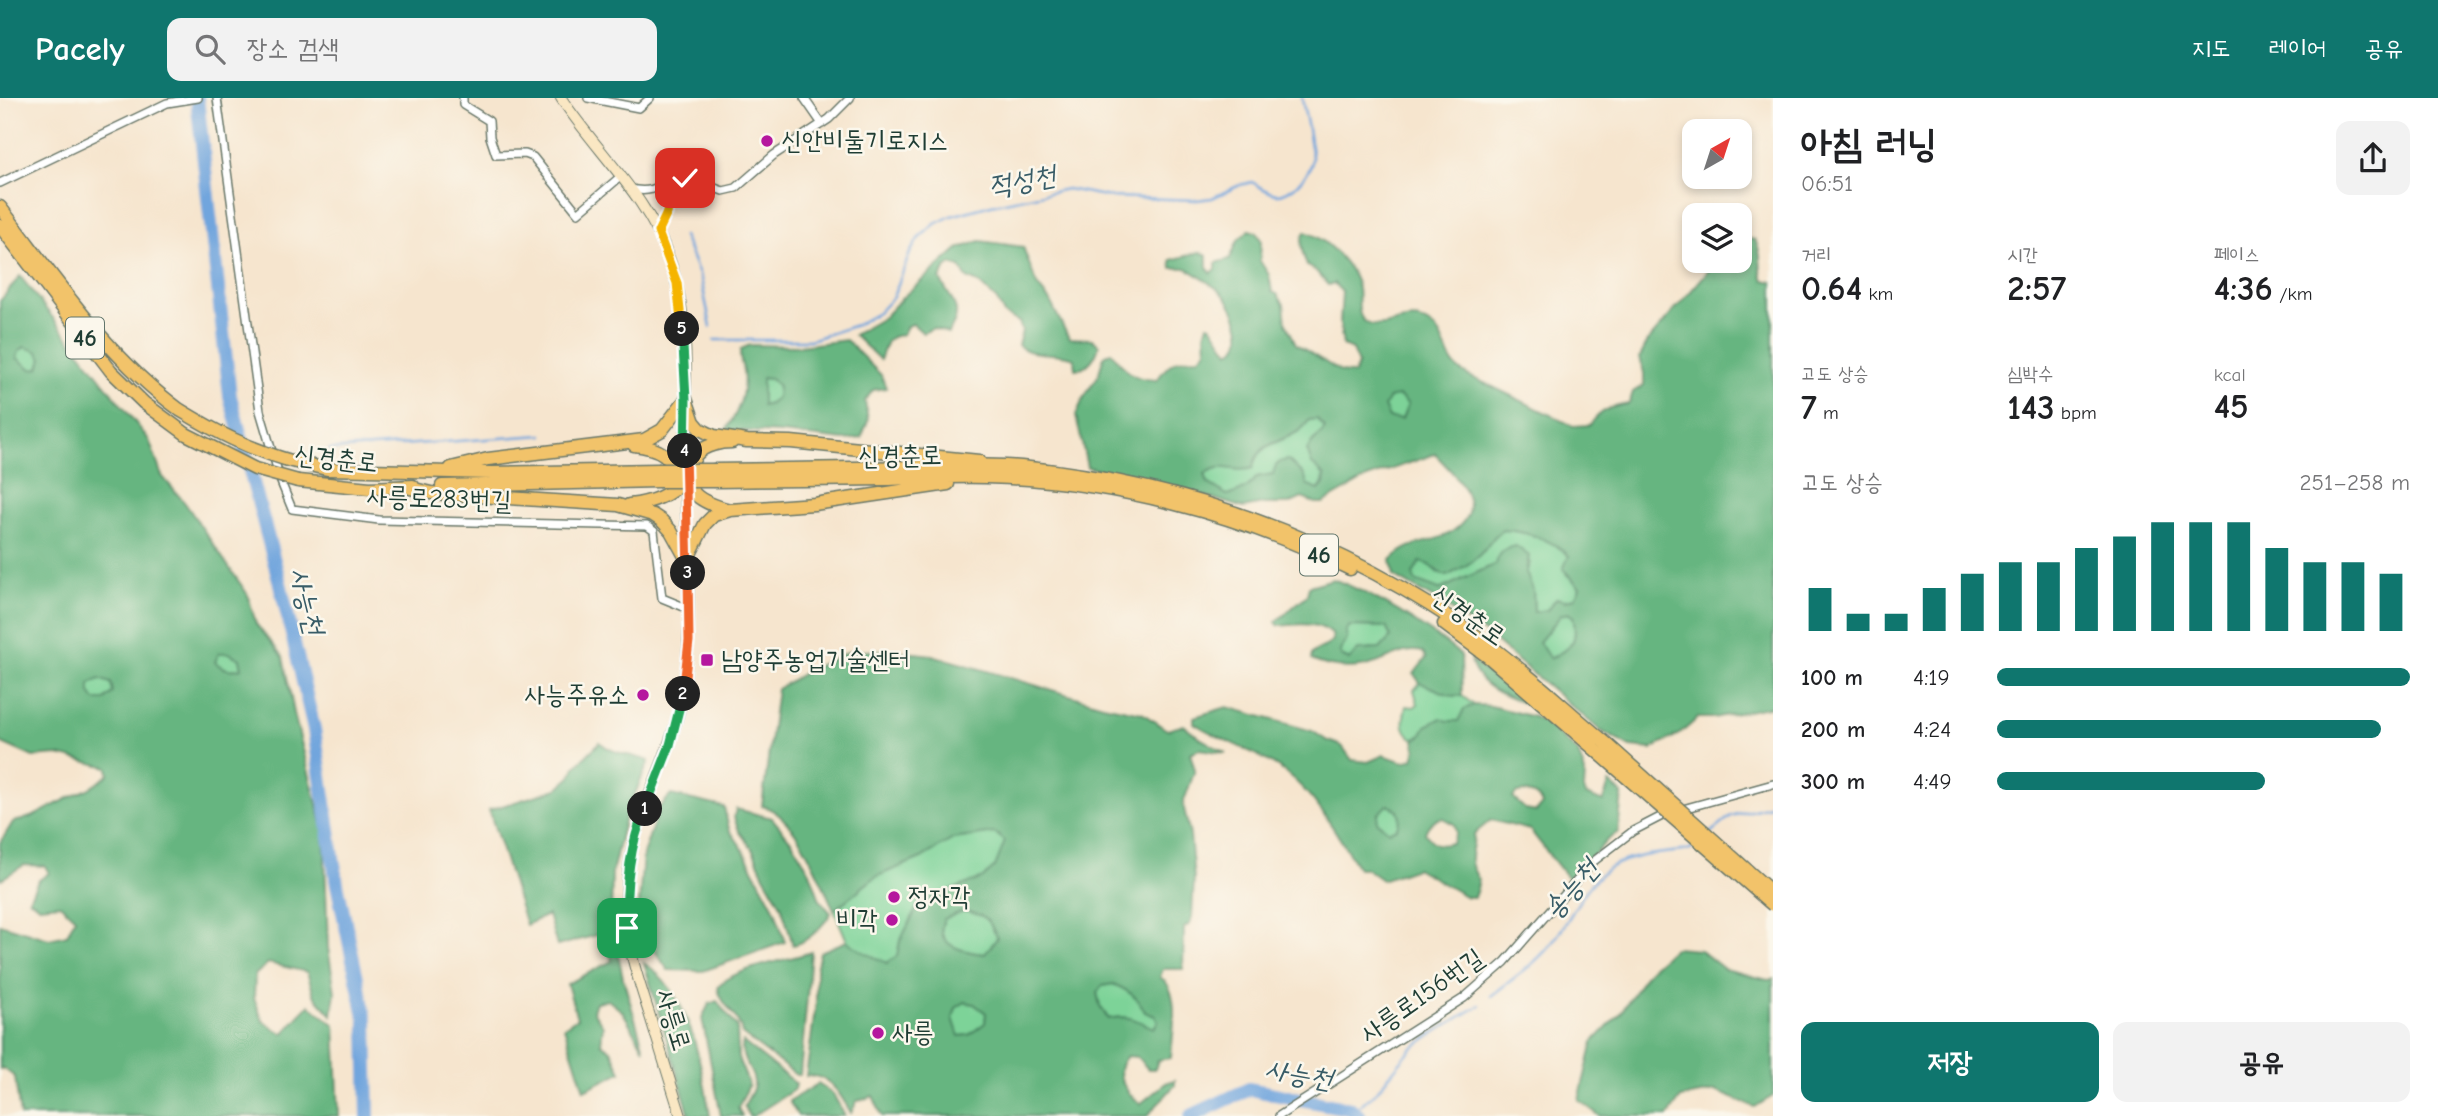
<!DOCTYPE html>
<html lang="ko">
<meta charset="utf-8">
<style>
:root{--surface:#fff;--page:#f2f2f2;--text:#202124;--muted:#757577;--accent:#0f766e}
body{margin:0;font-family:"Comic Neue","Poor Story",sans-serif;background:var(--page);color:var(--text);height:100vh;display:flex;flex-direction:column;font-size:26px;white-space:nowrap}
*{box-sizing:border-box;margin:0}
p{font-size:23px;color:var(--muted)}
.icon{flex:none;width:38px;height:38px;fill:none;stroke:currentColor;stroke-width:2;stroke-linecap:round;stroke-linejoin:round}
.map{position:relative;flex:1;overflow:hidden}
.panel{display:flex;flex-direction:column;background:var(--surface);width:665px}
.panel>*{flex:none}
.needle{width:46px;rotate:39deg}
.controls{position:absolute;left:1682px;top:21px;display:grid;gap:14px}
.controls a{display:grid;place-items:center;width:70px;height:70px;border-radius:14px;background:var(--surface);box-shadow:0 4px 10px #0003;font-size:35px}
.pin{position:absolute;display:grid;place-items:center;width:60px;height:60px;color:#fff;margin:-30px;border-radius:14px;box-shadow:0 4px 10px #0006}
.km{position:absolute;width:35px;height:35px;margin:-18px;border-radius:50%;background:#222;color:#fff;font-size:19px;line-height:35px;text-align:center}
.round{display:grid;place-items:center;flex:none;width:74px;height:74px;border-radius:14px;background:var(--page)}
.overview{display:flex;align-items:center;justify-content:space-between;height:119px;padding:0 28px}
h1{font-size:38px;font-weight:700;line-height:52px}
.figures{display:grid;grid-template-columns:repeat(3,1fr);gap:10px;height:119px;padding:7px 28px}
.figures div{display:grid;align-content:center}
.figures b{font-size:35px;font-weight:700}
.figures small{font-size:19px;font-weight:400}
.figures p{font-size:19px}
.chart{height:196px;padding:14px 28px}
.chart p{display:flex;justify-content:space-between}
.chart svg{width:100%;height:126px;margin-top:7px;stroke:var(--accent);stroke-width:6}
.cta{display:flex;gap:14px;margin-top:auto;padding:14px 28px}
.cta a{flex:1;height:80px;border-radius:14px;background:var(--accent);color:#fff;font-size:28px;font-weight:700;line-height:80px;text-align:center}
.cta a+a{background:var(--page);color:var(--text)}
ul{padding:0 28px;list-style:none;font-size:23px}
li{display:grid;grid-template-columns:112px 84px 1fr;align-items:center;height:52px}
li i{height:18px;border-radius:9px;background:var(--accent)}
header{display:flex;align-items:center;gap:42px;box-sizing:border-box;height:98px;padding:0 35px;background:var(--accent);color:#fff}
header strong{font-size:33px}
nav{display:flex;gap:38px;margin-inline-start:auto;font-size:24px}
.search{width:490px;height:63px;background:var(--page);display:flex;align-items:center;gap:18px;box-sizing:border-box;padding:0 24px;border-radius:14px;color:var(--muted);font-size:26px}
main{display:flex;flex:1;min-height:0}
.map>svg:first-child{display:block}
.green{fill:#7dd398;stroke:#4e8866;stroke-width:2}
.forest{fill:#66b580;stroke:#42795a;stroke-width:2;fill-rule:evenodd}
.lines{fill:none;stroke-linecap:round;stroke-linejoin:round}
.stream{stroke:#71a5dd;stroke-width:2.5}
.river{stroke:#71a5dd;stroke-width:14}
.street-casing{stroke:#6a786a;stroke-width:10}
.secondary-casing{stroke:#6a786a;stroke-width:12}
.highway-casing{stroke:#6a786a;stroke-width:15}
.street{stroke:#fff;stroke-width:7}
.secondary{stroke:#fae7c3;stroke-width:10}
.highway{stroke:#f2c36a;stroke-width:12}
.highway-bridge-casing{stroke:#6a786a;stroke-width:15;stroke-linecap:butt}
.highway-bridge{stroke:#f2c36a;stroke-width:12}
.split-1-casing{stroke:#fff;stroke-width:14}
.split-2-casing{stroke:#fff;stroke-width:14}
.split-3-casing{stroke:#fff;stroke-width:14}
.split-4-casing{stroke:#fff;stroke-width:14}
.split-5-casing{stroke:#fff;stroke-width:14}
.split-6-casing{stroke:#fff;stroke-width:14}
.split-7-casing{stroke:#fff;stroke-width:14}
.split-1{stroke:#22a559;stroke-width:9}
.split-2{stroke:#22a559;stroke-width:9}
.split-3{stroke:#f0652b;stroke-width:9}
.split-4{stroke:#f0652b;stroke-width:9}
.split-5{stroke:#22a559;stroke-width:9}
.split-6{stroke:#f5b400;stroke-width:9}
.split-7{stroke:#f5b400;stroke-width:9}
.poi-dot{fill:#b5179e;stroke:#fbf7ec;stroke-width:2.5}
.labels{text-anchor:middle;dominant-baseline:central;stroke-width:5;stroke-linejoin:round;paint-order:stroke}
.shield{fill:#fbf7ec;stroke:#61756b;stroke-width:2}
.shield-label{font-size:24px;font-weight:bold;fill:#1f3d34}
.poi-label{font-size:26px;fill:#1f3d34;stroke:#fbf7ec;text-anchor:start}
.street-label{font-size:26px;fill:#1f3d34;stroke:#fbf7ec}
.water-label{font-size:28px;font-style:italic;fill:#385c67;stroke:#fbf7ec}
</style>
<header>
<strong>Pacely</strong>
<div class="search"><svg class="icon" aria-label="search" viewBox="0 0 24 24"><circle cx="10" cy="10" r="6"/><path d="M15 15l6 6"/></svg>장소 검색</div>
<nav><a>지도</a><a>레이어</a><a>공유</a></nav>
</header>
<main>
<div class="map">
<svg width="1773" height="1018" viewBox="0 0 1773 1018">
<rect width="100%" height="100%" fill="#fbf7ec"/>
<filter id="ink" filterUnits="userSpaceOnUse"><feTurbulence type="fractalNoise" baseFrequency=".0143" numOctaves="2"/><feDisplacementMap in="SourceGraphic" scale="14" xChannelSelector="R" yChannelSelector="G"/><feConvolveMatrix kernelMatrix="1 2 1 2 8 2 1 2 1" color-interpolation-filters="sRGB"/></filter>
<filter id="wash" filterUnits="userSpaceOnUse"><feTurbulence type="fractalNoise" baseFrequency=".00686" numOctaves="4" result="noise"/><feDisplacementMap in="SourceGraphic" scale="28" xChannelSelector="R" yChannelSelector="G"/><feGaussianBlur stdDeviation="1.57" result="paint"/><feColorMatrix in="noise" values="0 0 0 0 0 0 0 0 0 0 0 0 0 0 0 0 0 1.4 0 .05"/><feComposite in="paint" operator="in"/></filter>
<g filter="url(#wash)">
<rect width="100%" height="100%" fill="#f6e5ce"/>
<path class="green" d="M25,249L37,252L42,260L39,270L31,271L17,260L19,253Z
M761,280L771,281L778,288L777,299L770,306L761,308Z
M1384 310a12 12 0 1 1 24 0a12 12 0 1 1-24 0Z
M1317,321L1325,330L1320,338L1311,345C1317,360 1332,379 1318,392L1308,388L1304,377L1288,362L1273,376L1257,379C1249,390 1240,395 1227,397L1208,385L1205,376C1218,366 1238,365 1254,361C1270,339 1296,344 1309,322Z
M1503,432C1524,433 1554,442 1569,458L1566,476L1580,489L1575,500L1553,504L1547,512L1534,514L1533,492L1526,475L1530,465L1516,448C1504,450 1499,455 1496,466L1439,492L1414,483L1413,476L1420,464L1427,465L1438,475L1484,453L1497,434Z
M1567,515L1573,518C1579,545 1572,548 1549,561L1539,544L1560,517Z
M1350,528L1386,529L1391,539L1380,551H1370L1350,562L1341,558L1340,553L1346,541V532Z
M219,555H229L240,561L242,570C231,573 224,572 215,564Z
M99,581L111,585L113,594L105,602H95L90,595V586Z
M1420,585L1436,589L1453,598H1462L1474,607L1464,611L1459,623H1448L1414,641C1400,632 1403,622 1406,608L1414,609L1418,606L1414,592Z
M1388,706L1398,712L1400,720L1397,730L1389,733L1377,724L1378,716Z
M995,735L1006,743L995,769L983,780L920,804L900,843L897,858L887,865L863,854L847,843L834,812L875,779L921,760L953,741Z
M963,813C985,816 989,820 997,840L985,856C965,854 932,848 944,821Z
M1113,886C1128,892 1138,899 1145,914L1155,918L1158,923L1153,931C1137,923 1126,916 1109,921L1100,908L1097,894L1102,888Z
M965,904L974,906L986,915L985,925L969,937L958,938L953,920L955,910Z"/>
<path class="forest" d="M1249,132L1256,134L1261,142L1260,163L1269,177L1272,194L1277,196L1284,206L1286,225L1296,246L1341,274L1354,276L1358,266L1352,252L1343,248L1340,226L1342,194L1334,185L1328,187L1317,174L1307,168C1303,157 1298,144 1305,134C1325,139 1355,170 1358,191C1360,203 1355,218 1367,225C1383,235 1408,212 1429,226C1446,236 1444,259 1457,270C1466,278 1480,283 1491,288C1518,301 1546,315 1573,328L1590,327C1601,311 1611,309 1629,306L1633,294L1644,287V275L1640,259L1648,243L1709,172L1719,163H1740V145L1745,140L1755,142C1764,158 1757,167 1764,182L1773,184V608L1713,620H1698L1681,635L1652,651L1630,649L1601,633L1485,535L1439,504L1394,478L1391,462C1412,441 1430,447 1450,435C1491,410 1456,378 1435,356L1367,380L1323,405H1315L1302,400L1289,406H1263L1243,410L1193,394L1087,369L1076,317L1083,301L1098,278L1104,258L1111,254C1127,273 1130,281 1157,282C1170,263 1176,260 1199,260L1206,252L1205,236L1208,226L1211,227L1229,254C1253,246 1233,204 1220,193C1215,189 1194,174 1188,171C1184,169 1177,170 1172,170L1171,162L1200,154L1207,157V169L1211,175L1216,171V165L1230,161L1238,142ZM1399,298L1408,306L1402,321L1389,320L1384,308L1389,300ZM1317,321L1325,330C1320,339 1312,343 1307,352L1312,366L1325,378L1324,386L1319,392L1308,388L1304,377L1288,362C1278,363 1275,367 1273,376L1257,379C1249,390 1240,395 1227,397L1208,385L1205,376C1224,362 1232,377 1253,370C1258,338 1295,346 1309,322ZM1503,432C1524,433 1555,442 1569,458L1563,471L1580,489L1575,500L1565,503L1557,500L1547,512L1534,514L1533,492L1526,475L1529,458L1516,448C1504,450 1499,455 1496,466L1439,492L1415,483L1413,476L1420,464C1431,465 1436,475 1447,478C1461,471 1474,464 1484,452C1491,445 1494,436 1503,432ZM1567,515L1573,518C1579,545 1572,548 1550,561L1539,544L1561,517Z
M980,143L1023,149L1037,187L1050,203L1069,240L1092,241L1099,247C1096,259 1088,271 1075,271L1074,260C1057,253 1032,260 1018,247L1022,233L1019,224L1004,216L997,202L980,186L967,180L960,169L951,166L945,171L940,181C950,202 966,211 948,235L933,230L923,235L913,226L907,228L903,236L892,239L887,243L880,262L854,237L884,219L903,199L958,151Z
M20,178L149,342L162,378L185,405L248,497L256,526L283,559L295,620L324,734L328,850L335,894L332,917L314,897L307,874L268,865L255,877L254,900L263,923L283,936L309,907L335,927L339,1018H20L15,979L3,970L0,971V826L49,841L67,837L75,820L60,806L39,808L29,801L38,783L49,775L45,768L24,767L0,782V745L13,724C33,721 47,710 65,702C84,692 92,691 109,676L108,669L58,657L33,659L0,644V203ZM24,249L37,253L42,260L39,270L31,271L17,260L19,253ZM219,555H229L240,561L242,570C231,573 224,572 215,564ZM99,581L111,585L113,594L105,602H95L90,595V586Z
M846,242L881,277L886,290L873,292L865,303L868,323L861,340L844,342L781,335L726,332C738,315 746,294 743,273C742,263 738,261 741,251L750,247L800,248ZM762,280L771,281L778,288L777,299L770,306L762,308Z
M1333,481C1376,497 1425,528 1461,557L1462,598C1448,599 1434,589 1420,585L1414,576L1426,560L1423,554C1405,550 1393,559 1376,565C1355,572 1332,571 1311,562L1312,556C1319,549 1327,550 1333,542L1332,536C1318,523 1296,526 1279,528L1276,524L1307,497L1309,488ZM1350,528L1386,529L1391,539L1380,551L1358,552L1349,562L1341,558L1340,553L1347,541L1346,532Z
M887,552L932,557L1103,607L1142,615L1167,632L1184,627L1200,640L1226,655L1199,651L1190,655L1195,672L1183,706L1190,737L1194,780L1192,819L1190,826L1184,830L1183,871H1163L1160,879C1182,893 1172,937 1171,960L1158,962L1155,971H1148L1137,959L1127,958C1111,975 1126,994 1140,1006L1166,985L1175,982V987L1147,1018H882L873,998L857,1003L851,1015C841,997 829,975 806,978L816,905V872L820,854L847,843L863,854L887,865L897,858L900,843L920,804L983,780L995,769L1005,743L995,735L953,741L921,760L875,779L834,812C820,781 796,716 762,708L777,591L809,572L848,554ZM963,813C985,816 989,820 997,840L985,856C965,854 932,848 944,821ZM1113,886C1128,892 1138,899 1145,914L1155,918L1158,923L1154,930C1135,922 1129,916 1108,921L1100,908L1097,895L1102,888ZM965,904L974,906L986,915L985,925L969,937L959,938L953,920L956,910Z
M1471,562L1526,606C1504,598 1476,588 1471,562Z
M1474,607L1491,608L1534,619L1545,625L1578,654L1585,675L1584,691L1586,697L1603,704L1609,685L1622,696L1618,734L1606,743L1573,782L1566,778L1530,732L1491,722L1474,736C1474,745 1471,752 1471,760C1470,778 1485,774 1474,799H1467L1416,770L1382,782L1365,770H1358C1337,736 1317,699 1285,674C1258,654 1223,644 1194,625V619L1227,609L1312,633L1326,642L1342,648L1352,662L1368,664L1384,657L1403,664L1413,661L1416,651L1414,641L1421,639L1426,628L1441,620L1448,623H1458L1464,611ZM1524,694C1532,696 1540,698 1542,707L1536,714L1526,712L1513,700L1517,695ZM1388,707L1398,712L1400,720L1397,730L1389,733L1377,724L1378,716ZM1443,720L1454,726L1456,734L1452,745C1438,749 1434,747 1425,735C1428,726 1433,721 1443,720Z
M600,644C611,656 634,657 649,663L625,719L612,775L611,821L623,880L644,951L623,914L608,902L596,904L593,913L603,928L601,945L611,952L621,974L584,992L564,929L577,920L567,886L612,863L604,835L557,848L548,817L526,827L489,712L557,691L571,679L575,669Z
M671,697L724,709L729,731L742,750L775,812L785,844L703,873L668,872L647,841L638,820L643,756L659,710Z
M736,711L772,720L792,744L810,774L820,802L831,815C822,829 810,843 793,847L781,807L764,778L753,752L739,733L734,719Z
M1674,850L1700,852L1724,871L1768,882L1773,881V998L1755,1009L1715,993L1681,1000L1668,1018H1600L1579,1002L1593,944L1620,916L1649,872Z
M811,854L800,977H796L742,936C740,917 721,908 718,890C730,870 787,863 811,854Z
M644,865C690,894 702,968 710,1018H690Z
M717,903L737,929L738,960L749,987L738,1010L742,1018H721L702,920L709,906Z
M743,944L796,986L795,991L753,1018H749L744,1008C747,1002 753,994 754,987C756,974 738,962 743,944Z
M818,986L833,996L845,1018H798L789,1003Z"/>
<g class="lines">
<path class="stream" d="M683,138L701,181L711,229
M714,242H810L856,227L878,215L893,199L910,155L918,141L935,126L951,118L991,107L1067,91L1110,99L1197,102L1212,100L1240,87L1252,84C1261,89 1267,95 1277,96C1291,96 1313,74 1312,60C1311,40 1305,19 1302,0
M329,352L543,337
M1710,735L1731,718L1773,707
M1491,898C1513,880 1539,864 1555,841C1572,819 1583,789 1606,772C1628,756 1663,756 1689,752L1697,746
M1353,1013L1376,994L1411,951L1435,934L1480,907"/>
<path class="river" d="M197,0L230,298L281,489L314,631L337,786L366,923L368,1018
M1191,1018L1249,991L1351,1011L1359,1018"/>
</g>
</g>
<g filter="url(#ink)">
<g class="lines">
<g class="street-casing">
<path id="street" d="M217,0L260,313L281,384L292,411L379,422L647,428L654,433L662,500L689,511
M463,0V7L489,23L490,39L496,57L525,56L533,59L578,115L620,79
M588,0L639,10L650,0
M804,0L822,26
M0,85L167,5L198,0
M629,90C646,96 659,91 672,79
M658,134L666,118L673,79L693,82L723,93L736,90L774,57L829,21L850,0
M1679,712L1773,686
M1279,1018L1464,900L1505,864L1594,763L1633,733L1668,715"/>
</g>
<g class="secondary-casing">
<path id="secondary" d="M561,0C596,53 648,99 669,160C694,228 684,312 685,384C686,459 696,536 680,609C670,654 648,693 636,736C629,760 626,786 626,811C626,846 638,881 649,915C660,950 670,984 681,1018"/>
</g>
<g class="highway-casing">
<path id="highway" d="M0,109C55,180 106,258 180,312
M0,128L111,273L144,305L186,336
M686,301L694,324L700,331L714,338L747,343L791,344L979,363
M634,347C679,352 668,371 695,396C704,405 718,409 730,412
M291,363L327,371L492,375L658,372
M451,370L488,361L644,342L662,332L686,301
M714,372C782,371 851,370 920,369C953,369 988,365 1021,369C1189,386 1343,443 1481,541C1525,572 1565,611 1607,646
M298,383L370,390L413,388
M714,383C773,382 831,382 890,381C922,380 954,378 986,379C1110,382 1239,415 1350,471
M442,388L658,383
M406,389L431,395L618,407L653,417L662,423L671,433L687,462L705,426L714,417L730,412L814,406L948,386
M629,407C649,405 670,398 684,382C690,376 691,365 696,357C704,347 721,344 732,344
M1444,526L1491,561L1599,655"/>
</g>
<use href="#street" class="street"/>
<use href="#secondary" class="secondary"/>
<use href="#highway" class="highway"/>
<g class="highway-bridge-casing">
<path id="highway-bridge" d="M180,312C218,335 247,350 291,363
M186,336L255,371L298,383
M658,372H714
M658,383H714
M1607,646L1768,791
M1599,655L1773,807"/>
</g>
<use href="#highway-bridge" class="highway-bridge"/>
</g>
</g>
<g class="lines" filter="url(#ink)">
<g class="split-1-casing">
<path id="split-1" d="M627,830C625,789 629,749 645,711"/>
</g>
<g class="split-2-casing">
<path id="split-2" d="M645,711L670,647L683,596"/>
</g>
<g class="split-3-casing">
<path id="split-3" d="M683,596L689,543L688,475"/>
</g>
<g class="split-4-casing">
<path id="split-4" d="M685,353L688,475"/>
</g>
<g class="split-5-casing">
<path id="split-5" d="M682,231L686,301L685,353"/>
</g>
<g class="split-6-casing">
<path id="split-6" d="M667,115L658,134L677,185L682,231"/>
</g>
<g class="split-7-casing">
<path id="split-7" d="M667,115L673,79L685,80"/>
</g>
<use href="#split-1" class="split-1"/>
<use href="#split-2" class="split-2"/>
<use href="#split-3" class="split-3"/>
<use href="#split-4" class="split-4"/>
<use href="#split-5" class="split-5"/>
<use href="#split-6" class="split-6"/>
<use href="#split-7" class="split-7"/>
</g>
<g class="poi-dot">
<circle cx="767" cy="43" r="7"/>
<rect x="700" y="555" width="14" height="14" rx="3.5"/>
<circle cx="643" cy="597" r="7"/>
<circle cx="894" cy="799" r="7"/>
<circle cx="892" cy="822" r="7"/>
<circle cx="878" cy="935" r="7"/>
</g>
<g class="labels">
<g class="shield">
<rect x="66" y="219.5" width="38" height="41" rx="5"/>
<rect x="1300" y="436.5" width="38" height="41" rx="5"/>
</g>
<g class="shield-label">
<text x="85" y="240">46</text>
<text x="1319" y="457">46</text>
</g>
<g class="poi-label">
<text x="781" y="43">신안비둘기로지스</text>
<text x="721" y="562">남양주농업기술센터</text>
<text x="629" y="597" text-anchor="end">사능주유소</text>
<text x="908" y="799">정자각</text>
<text x="878" y="822" text-anchor="end">비각</text>
<text x="892" y="935">사릉</text>
</g>
<g class="street-label">
<text transform="translate(900 358) rotate(-1)">신경춘로</text>
<text transform="translate(336 361) rotate(6)">신경춘로</text>
<text transform="translate(439 401) rotate(2)">사릉로283번길</text>
<text transform="translate(1468 518) rotate(35)">신경춘로</text>
<text transform="translate(1422 898) rotate(-35)">사릉로156번길</text>
<text transform="translate(673 922) rotate(73)">사릉로</text>
</g>
<g class="water-label">
<text transform="translate(1022 83) rotate(-11)">적성천</text>
<text transform="translate(307 503) rotate(76)">사능천</text>
<text transform="translate(1571 791) rotate(-49)">송능천</text>
<text transform="translate(1299 976) rotate(10)">사능천</text>
</g>
</g>
</svg>
<div class="controls">
<a><svg class="needle" viewBox="-14 -14 28 28"><path d="M0-13l5 13h-10z" fill="#e53935"/><path d="M0 13l5-13h-10z" fill="#757577"/></svg></a>
<a><svg class="icon" aria-label="layers" viewBox="0 0 24 24"><path d="M12 4l9 5-9 5-9-5zM3 14l9 5 9-5"/></svg></a>
</div>
<div class="pin" style="left:627px;top:830px;background:#1e9e55"><svg class="icon" aria-label="arrive" viewBox="0 0 24 24"><path d="M6 21V4h12l-3 4 3 4H6"/></svg></div>
<div class="pin" style="left:685px;top:80px;background:#d93025"><svg class="icon" aria-label="check" viewBox="0 0 24 24"><path d="M5 12l5 5 9-10"/></svg></div>
<b class="km" style="left:645px;top:711px">1</b>
<b class="km" style="left:683px;top:596px">2</b>
<b class="km" style="left:688px;top:475px">3</b>
<b class="km" style="left:685px;top:353px">4</b>
<b class="km" style="left:682px;top:231px">5</b>
</div>
<section class="panel">
<div class="overview"><div><h1>아침 러닝</h1><p>06:51</p></div><a class="round"><svg class="icon" aria-label="share" viewBox="0 0 24 24"><path d="M12 15V3M7 8l5-5 5 5M5 13v7h14v-7"/></svg></a></div>
<div class="figures">
<div><p>거리</p><b>0.64<small> km</small></b></div>
<div><p>시간</p><b>2:57</b></div>
<div><p>페이스</p><b>4:36<small> /km</small></b></div>
</div>
<div class="figures">
<div><p>고도 상승</p><b>7<small> m</small></b></div>
<div><p>심박수</p><b>143<small> bpm</small></b></div>
<div><p>kcal</p><b>45</b></div>
</div>
<div class="chart"><p><span>고도 상승</span>251–258 m</p>
<svg viewBox="0 0 160 44" preserveAspectRatio="none"><path d="M5 44V29M15 44V38M25 44V38M35 44V29M45 44V24M55 44V20M65 44V20M75 44V15M85 44V11M95 44V6M105 44V6M115 44V6M125 44V15M135 44V20M145 44V20M155 44V24"/></svg>
</div>
<ul>
<li><b>100 m</b>4:19<i style="width:100%"></i></li>
<li><b>200 m</b>4:24<i style="width:93%"></i></li>
<li><b>300 m</b>4:49<i style="width:65%"></i></li>
</ul>
<div class="cta"><a>저장</a><a>공유</a></div>
</section>
</main>
